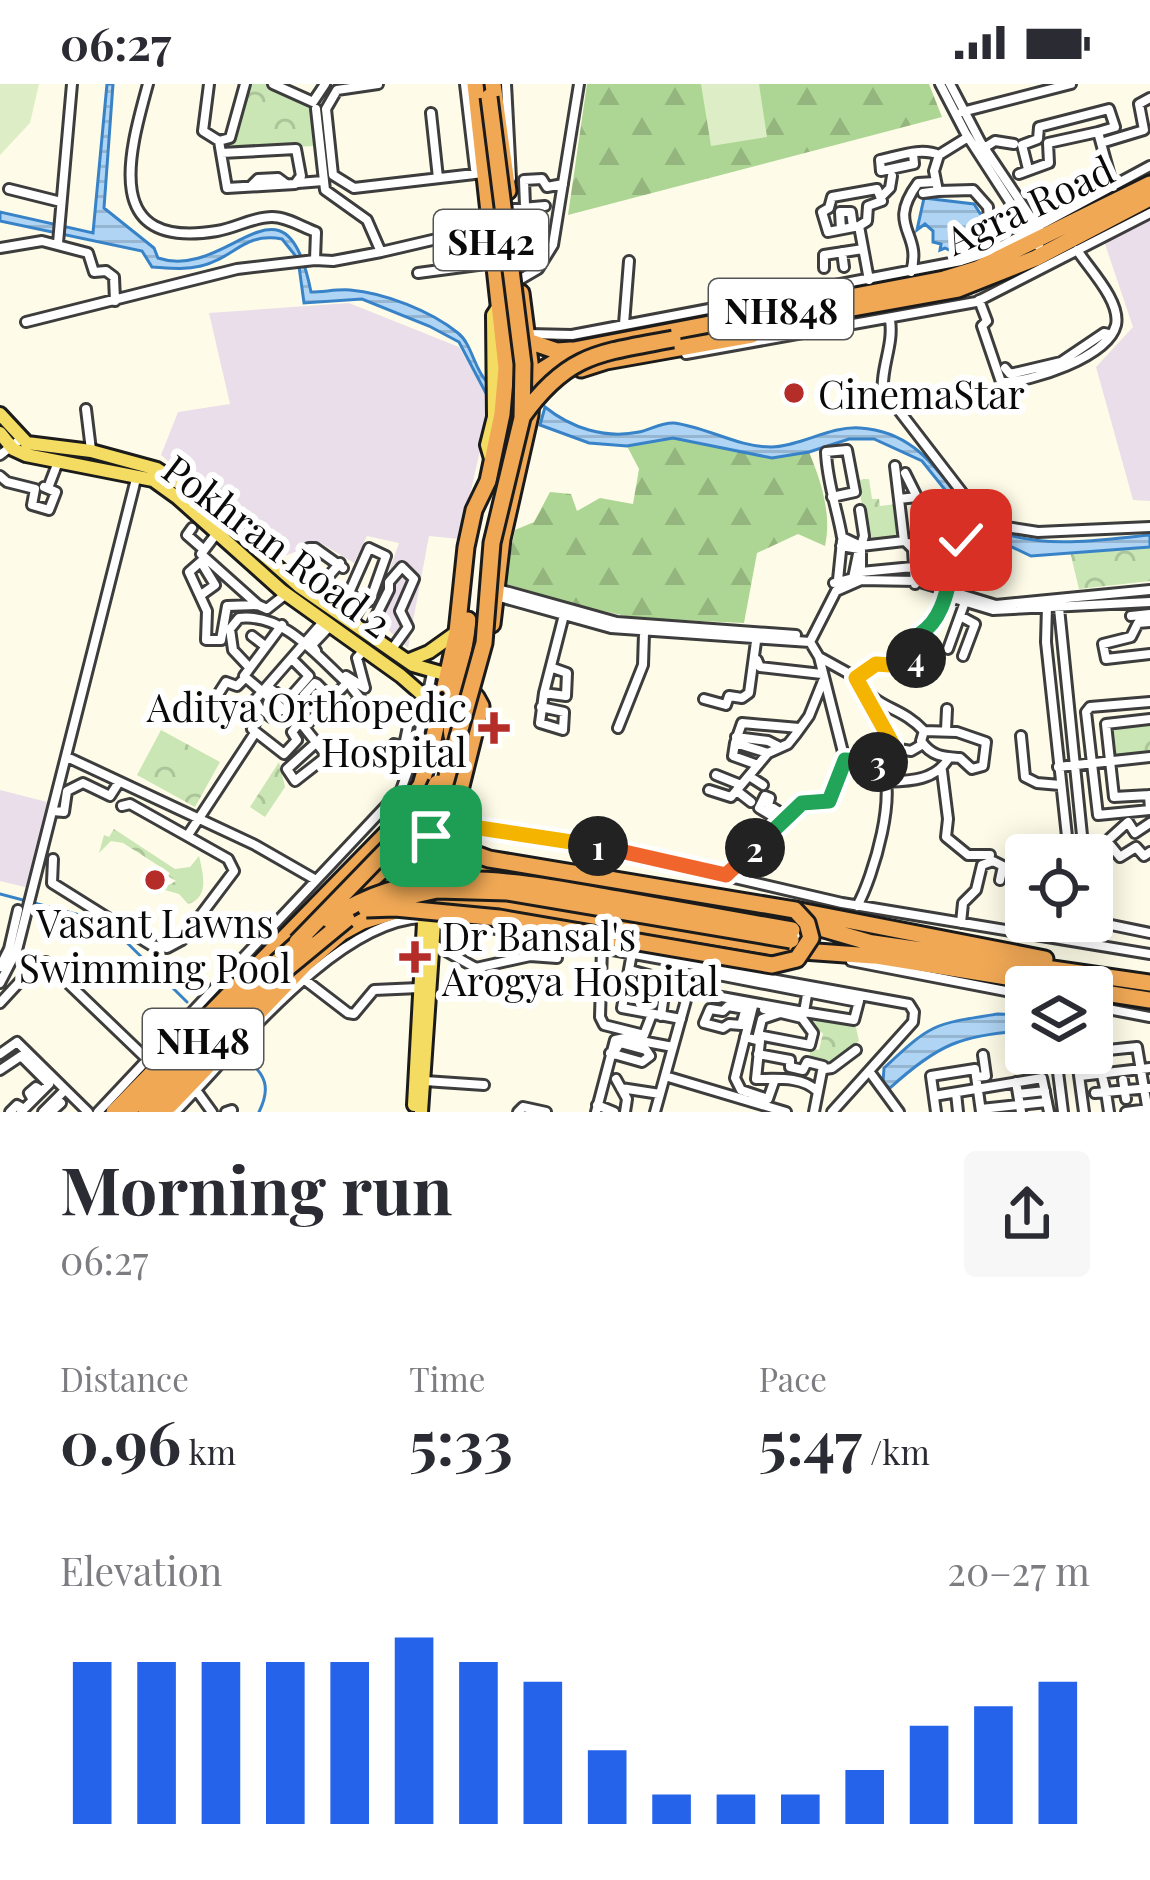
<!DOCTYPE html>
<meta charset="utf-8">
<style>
:root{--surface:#fff;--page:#f7f7f7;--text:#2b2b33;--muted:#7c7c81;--accent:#2563eb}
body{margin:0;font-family:"Playfair Display",serif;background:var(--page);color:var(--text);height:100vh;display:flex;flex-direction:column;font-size:45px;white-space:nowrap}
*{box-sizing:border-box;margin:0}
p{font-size:39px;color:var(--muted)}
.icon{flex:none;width:66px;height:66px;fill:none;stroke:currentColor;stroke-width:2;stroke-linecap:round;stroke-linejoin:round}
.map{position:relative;height:1028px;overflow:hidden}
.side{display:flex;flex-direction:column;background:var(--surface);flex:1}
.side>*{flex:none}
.controls{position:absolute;left:1005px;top:750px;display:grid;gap:24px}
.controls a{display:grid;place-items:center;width:108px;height:108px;border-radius:12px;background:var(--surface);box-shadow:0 6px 30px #0003;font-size:60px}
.pin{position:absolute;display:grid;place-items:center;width:102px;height:102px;color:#fff;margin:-51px;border-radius:24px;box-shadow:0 6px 18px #0006}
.km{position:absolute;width:60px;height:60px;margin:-30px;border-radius:50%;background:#222;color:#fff;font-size:33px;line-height:60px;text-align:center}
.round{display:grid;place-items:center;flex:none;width:126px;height:126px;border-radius:12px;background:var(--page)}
.head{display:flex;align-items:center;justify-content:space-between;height:204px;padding:0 60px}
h1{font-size:66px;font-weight:700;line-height:90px}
.figures{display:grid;grid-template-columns:repeat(3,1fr);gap:18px;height:204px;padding:12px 60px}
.figures div{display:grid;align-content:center}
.figures b{font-size:60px;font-weight:700}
.figures small{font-size:33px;font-weight:400}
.figures p{font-size:33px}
.chart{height:336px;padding:24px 60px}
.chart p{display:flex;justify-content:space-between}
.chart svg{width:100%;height:216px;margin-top:12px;stroke:var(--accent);stroke-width:6}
.status{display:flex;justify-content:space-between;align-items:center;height:84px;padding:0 60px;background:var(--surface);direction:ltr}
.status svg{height:33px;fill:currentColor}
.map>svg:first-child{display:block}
.industrial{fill:#e9dee9}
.forest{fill:url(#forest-firs)}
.park{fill:url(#park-crowns)}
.pitch{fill:#ddeec6}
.water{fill:url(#water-rules);stroke:#3883c8;stroke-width:3}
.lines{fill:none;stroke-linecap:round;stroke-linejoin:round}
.stream{stroke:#3883c8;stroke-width:3}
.minor-casing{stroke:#3d3d3d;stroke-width:14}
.major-casing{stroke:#1b1b1b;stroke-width:18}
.highway-casing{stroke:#1b1b1b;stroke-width:21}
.minor{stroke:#fff;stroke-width:8}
.major{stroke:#f4dc62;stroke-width:12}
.highway{stroke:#f0a855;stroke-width:15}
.highway-bridge-casing{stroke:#1b1b1b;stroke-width:21;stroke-linecap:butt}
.highway-bridge{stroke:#f0a855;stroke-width:15}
.split-1-casing{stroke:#fff;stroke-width:24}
.split-2-casing{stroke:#fff;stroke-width:24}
.split-3-casing{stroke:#fff;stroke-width:24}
.split-4-casing{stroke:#fff;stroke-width:24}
.split-5-casing{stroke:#fff;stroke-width:24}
.split-1{stroke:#f5b400;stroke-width:15}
.split-2{stroke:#f0652b;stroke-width:15}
.split-3{stroke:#22a559;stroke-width:15}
.split-4{stroke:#f5b400;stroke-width:15}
.split-5{stroke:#22a559;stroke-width:15}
.poi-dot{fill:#b42d28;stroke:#fff;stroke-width:4.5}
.labels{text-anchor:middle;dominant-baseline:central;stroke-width:12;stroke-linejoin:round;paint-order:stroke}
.shield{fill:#fff;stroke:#545454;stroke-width:3}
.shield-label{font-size:36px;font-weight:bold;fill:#0a0a0a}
.street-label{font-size:39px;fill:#0a0a0a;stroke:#fff}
.poi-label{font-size:39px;fill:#0a0a0a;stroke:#fff;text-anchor:start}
</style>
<div class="status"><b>06:27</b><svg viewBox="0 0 49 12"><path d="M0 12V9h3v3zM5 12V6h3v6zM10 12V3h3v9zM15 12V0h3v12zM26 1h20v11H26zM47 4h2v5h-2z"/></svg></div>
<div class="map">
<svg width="1150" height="1028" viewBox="0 0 1150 1028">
<defs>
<pattern id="forest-firs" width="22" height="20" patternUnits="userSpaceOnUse" patternTransform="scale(3)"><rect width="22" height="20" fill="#add694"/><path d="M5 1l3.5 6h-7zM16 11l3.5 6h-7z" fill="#94b67e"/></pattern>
<pattern id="park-crowns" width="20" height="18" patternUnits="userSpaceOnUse" patternTransform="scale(3)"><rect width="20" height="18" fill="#cae6b4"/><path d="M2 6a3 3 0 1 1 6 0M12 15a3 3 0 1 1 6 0" fill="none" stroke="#acc499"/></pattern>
<pattern id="water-rules" width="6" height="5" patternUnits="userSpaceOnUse" patternTransform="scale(3)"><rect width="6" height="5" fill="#afd4f4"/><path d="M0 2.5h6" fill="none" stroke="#95b5d0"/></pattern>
</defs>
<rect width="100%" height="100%" fill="#fefce8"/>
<path class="industrial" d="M1150,134V417L1133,416L1096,283L1133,243L1104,157Z
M349,219L459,263L488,313V331L460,455L429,452L408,564L373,532L399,459L367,452L354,479L319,458L280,474L161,371L178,328L230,320L209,229Z
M0,706L51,719L29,804L0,797Z"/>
<path class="forest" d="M587,0H929L942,33L568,131Z
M672,354L772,374L809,368C821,397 832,430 825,462L798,450L757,469L744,539L635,534L576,521L504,499L515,446L534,438L550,408L571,410L577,427L600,414L633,420L639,385L627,362Z"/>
<path class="park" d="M250,0H268L312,22L314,62L229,66Z
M869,395L872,415H879L880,422L896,420L899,455L868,459L858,396Z
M1150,463V497L1079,505L1070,468Z
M1150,636V667L1113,671L1110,640Z
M161,646L220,678L195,723L137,691Z
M279,678L285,703L265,733L250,723Z
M114,745L175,785L190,783L199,772C203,790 210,813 188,820L179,810L161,805L176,797L168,792L170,789L123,759L111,757L99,769L104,751L109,753Z
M813,932L855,939L859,957L832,979L810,975V964L819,966L823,949L810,946Z"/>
<path class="pitch" d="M0,0H39L30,39L0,71Z
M701,0H759L767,53L711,62Z"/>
<path class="water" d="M107,0H113L104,124L154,164L158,174C229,198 285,76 311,208C324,208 337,205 350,206C385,209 431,227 458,249C472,260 474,285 487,298L488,313L459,258L429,242L362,215L304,219L298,175L282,155C243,148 235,174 201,182C184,186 169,184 152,183L142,167L0,137V128L93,149Z
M924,114L974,120L983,134L980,162L959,170L945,164L940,166L941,160L933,158V147L925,140L917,146Z
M545,323C571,344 605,355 639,348C650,346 662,338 674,339C706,343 738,363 771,363C802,362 829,342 860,344C939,349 948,427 1004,449C1047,465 1106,455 1150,451V463L1031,472L978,447L922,377L874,355H849L809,368L772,374L673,354L627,362L589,359L540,341Z
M998,930L1026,931V947C962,950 937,961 890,1004L883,999L884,984C932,939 933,940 998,930Z"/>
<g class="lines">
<path class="stream" d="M0,810L106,838L187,918
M245,974C266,990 271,1004 259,1028"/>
<g class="minor-casing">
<path id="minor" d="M148,0C128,72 102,166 217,147C236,144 253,133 272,133C287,133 302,143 316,148L315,176
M209,0L203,47L219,57L221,69L296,65L301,92L295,100L227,104L221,69
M273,0L313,18L325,0
M378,0L337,6L326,25L333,91L354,104L483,89
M465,0L475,85L482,88
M506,0L511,94
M940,0L966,50L1045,172
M950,0L981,59L1040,147
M316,25L325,106L367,136L381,168L488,143
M962,28L1071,0
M431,29L438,94
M968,53L939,71L934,87L938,107L973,106L988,123L992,171
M219,57L230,54L245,0
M1101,59L1144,46L1139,20L1150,14
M984,64L995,57L1014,60
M913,69L914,80L881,87L880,76C899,72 921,63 939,71
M1028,85L1022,61L1038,55L1039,43L1109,25L1115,43L1098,48L1113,103
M1019,90L1049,79L1048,59L1098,48
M298,99L323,97
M252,101L258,95L278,94L286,100
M9,105L61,118
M923,109L938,107
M882,112L890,104L892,92
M525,122L524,96L542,95L547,103L563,100
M510,125L545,122
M859,142L828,148L822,128L829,124L832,113L877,105L882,117L868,122L867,137L859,142L869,196
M841,145L840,128H851L853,143
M58,159L72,0
M0,164L42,157L88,169L94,188L106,187L114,193L115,217
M842,168L844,183
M824,184V171L863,165
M911,188C923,147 885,144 918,99L935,98
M418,189L493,179
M514,199L538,185L553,161L579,0
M979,216L987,237L982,242L1001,298C1030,299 1108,273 1116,241C1121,217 1089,185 1077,166
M890,236C894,262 880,284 883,312L897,324L967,415L1006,443L1038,448L1150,443
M26,238L237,185L315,176L333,177L381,168
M624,240L629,177
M528,250L572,251L961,177L992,167L1150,82
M686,270L976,218L1150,129
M1005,284L1010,290L1061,278L1104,249L1108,250
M86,325L91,366
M0,371L21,355
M905,389L917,413
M0,392L7,398L35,405L32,421L49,426L56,408L44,403
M48,404L58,378
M832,413L855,408L847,366L826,368C827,398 837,424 842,453L861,462V496
M899,415L917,413C934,432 929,448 910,460
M860,426L864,452L861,462L904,457L895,382
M192,444L187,451L203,465
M217,449L201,470L257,520
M907,459L913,465L915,500
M205,474L189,488L207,527L206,556H221L227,522L258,521L267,525L286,510
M861,488L913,483
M838,496L842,457
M296,498L301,476L309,464H315L343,484
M834,499L853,494L859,465L841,462
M498,505L617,538L796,551
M201,511L215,501L201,478
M312,511L340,479
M943,511L993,526L1150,518
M496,512L611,544L810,558
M1047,522L1046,558L1069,771
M1059,524L1084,771
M960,532L975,540L963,572
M1131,532L1150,530
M352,538L363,519L349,509L369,464L386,472L370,517L363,519
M1150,538L1138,539L1131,553L1103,560L1106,575L1150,570
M368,548L389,506V498L402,483L414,495L400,527L408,543L392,565
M252,552L265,562
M810,558L836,507L861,496L917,497L996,521L1150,506
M948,565L966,515
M316,567L312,561L330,542
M819,573L857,594L880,579L911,580L918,571L920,550L934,541L959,457L984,453L1006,443
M757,576L760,583L822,590
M248,582L233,566L230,545L239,534C284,529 316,571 347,599L304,643L244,592L282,541
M553,584L567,589L566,612L544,609L565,527
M346,592L365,604L357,574L364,566
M246,593L237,602L226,598L217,612L248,637L260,625L255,616L323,538
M857,594C876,627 899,620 924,647
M268,603L287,617L309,592L293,576
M328,612L316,623L304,611L315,599L317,600L332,615
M868,614L892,659L882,680
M704,615L726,621L729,612L742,614L749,609L757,550
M328,620L343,632L360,614L352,604
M541,623L564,628L563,646L540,639L544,609
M261,625L271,633L282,625
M257,635L252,645L284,670L297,656L292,648L299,639
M304,643L327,672L295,697L287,685L318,657
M618,644L643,581L644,549
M946,646L947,625
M924,647L957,648L986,658L983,682L972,685L960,674C944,673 932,673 921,657Z
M1021,652L1025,693L1037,699L1060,701
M736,653L768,657L778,662
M735,659L742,639L799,644
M394,660L404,662L411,627L424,628
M893,664L911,667L923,660
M67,673L255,761L316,796
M845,676L879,678C900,704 873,794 857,822
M758,681L733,672L735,659L768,669
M1058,683L1150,673
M942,687L948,735L946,753L968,771H990
M716,691L741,701
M749,692L763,701
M885,698C908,697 935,697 948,675
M709,706L731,713L768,669L788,660L796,650L809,632L823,597
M737,707L751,718
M1149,711L1150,726L1098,731L1086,628L1090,623L1150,618
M1150,711L1114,713L1106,640L1150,635
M53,727L64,728L67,707L83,699L110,712L119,698
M782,738L759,724L765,712L770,714L768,721L788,733
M1150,739L1135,749L1128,738L1107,757L1120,773L1136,763L1144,772L1150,768
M449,744L464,742L580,758L842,819L1150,870
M188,751L253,652
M53,775L52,799L151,861L167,864L182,856L234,787L228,775L130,720L122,722
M727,790L802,719L829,717L845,676L819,573L810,558
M441,835L909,920L914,928L913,938L832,1028
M1092,837L1150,849
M961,839L963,819L976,806L982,781L993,777L1003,782L1000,796
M433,860L476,884L530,872L557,874
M602,863L600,933L604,941L644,951L652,930
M632,869L622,924L681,935
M851,877L1026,911
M0,883L9,865L18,826
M630,886L666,896L661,932
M305,896L348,929L354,930L374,906L419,904
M0,899L17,866L137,391
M808,905L804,928L854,936L859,917
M0,919L24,893H29L46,878L148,976
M753,922L735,994L741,1006L768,1015L775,995
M1092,922L1150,933
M746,924L741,941L729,940L723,944L704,939L710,925L723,927L728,922L751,926
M764,925L802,934L813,949L810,961L758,951L762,935L780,929
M802,934L804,928L705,910L703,896L708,889L858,918
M1092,950L1106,1008L1095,1009
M745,953L760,957L756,995C776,995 802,992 817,1007
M1098,967L1137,963L1148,1028
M610,969L642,978L650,972L646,966L620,959L615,967
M1076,969L1084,1028
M0,970L17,958L88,1028
M758,970L790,976V983L803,986L807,978L823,982L814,1028
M825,985L832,984L856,966
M0,986L21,972L49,1000L21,1028
M869,987L899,1028
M1058,988L1063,1028
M665,992L786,1028
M1080,992L1150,984
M976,993L986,992L983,971
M616,995L627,1015L625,1028
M1123,996L1126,1015
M425,997L484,1001
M1016,998L1021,1028
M621,1004L660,1010
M196,1006L212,1028
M956,1009L958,1028
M1018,1010L1045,1007
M934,1012L1042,994L1049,1028
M33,1016L29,1009L36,1003L42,1007
M597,1021L614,1028
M981,1025L1047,1018
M10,1028L17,1021L24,1025
M43,1028L64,1007
M51,1028L61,1019
M98,1028L401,706L417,661L432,589
M175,1028C234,968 336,836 423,834
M226,1028L232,1026
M518,1028L523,1023L546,1028
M596,1028L615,956L625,954L673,963
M655,1028L696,880
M936,1028L931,992L975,985L981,1028
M1109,1028L1106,1008L1149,1004
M1126,1028L1148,1025"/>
</g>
<g class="major-casing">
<path id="major" d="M0,330L27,359L91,367L157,385L187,404L299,502L413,581L448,591
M0,349L13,365L26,371L153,396L178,414L282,507L401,592L441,627
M492,378L487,361L494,333L493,231L499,222
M407,577L429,568L457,548
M414,1021L425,820
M421,1028L435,824"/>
</g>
<g class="highway-casing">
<path id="highway" d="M493,0L508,107
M735,245L958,205L1036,174L1150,114
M528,257L557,267L571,266
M581,285L606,277L752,251
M526,296L574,266L944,195L977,185L1150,100
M492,540L502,455L530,331L532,294L521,209
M452,652C447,626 466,568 468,536
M426,739L433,762L435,810
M422,778L456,779L793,836L875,860
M442,778L481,622L476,613
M341,824L429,743L442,719
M795,826L1045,875
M866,858L1150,899
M864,870L1069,903
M1092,907L1150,916
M114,1028L389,747L421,701L430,670L457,548L466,463L474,426L488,397L502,330L506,284L475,0
M127,1028L265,890
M146,1028L284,887
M158,1028L170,1021L305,880L341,849L363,837L425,818H507L789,866L873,872"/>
</g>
<use href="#minor" class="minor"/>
<use href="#major" class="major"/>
<use href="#highway" class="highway"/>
<g class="highway-bridge-casing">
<path id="highway-bridge" d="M522,333C568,269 599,269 673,255
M379,819L437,806L507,808L791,856
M366,825L395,824L499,834L772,881L797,875L811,854L807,839L795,826L489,775C457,765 440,749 441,714L484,559L492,459L522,334L523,280L489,13
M329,836C416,774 520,798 617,815C675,825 734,836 792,846
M297,858L424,727L437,699
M276,879L305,853
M284,887L347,835"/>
</g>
<use href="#highway-bridge" class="highway-bridge"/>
</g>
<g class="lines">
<g class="split-1-casing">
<path id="split-1" d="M431,752L460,741L598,762"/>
</g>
<g class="split-2-casing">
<path id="split-2" d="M598,762L726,791L755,764"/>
</g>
<g class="split-3-casing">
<path id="split-3" d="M755,764L802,719L829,717L845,676L878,678"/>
</g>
<g class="split-4-casing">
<path id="split-4" d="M878,678L882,680L892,659L856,594L876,580L904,582L916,574"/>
</g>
<g class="split-5-casing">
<path id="split-5" d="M916,574L920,550C950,531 948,486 961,456"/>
</g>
<use href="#split-1" class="split-1"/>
<use href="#split-2" class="split-2"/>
<use href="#split-3" class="split-3"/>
<use href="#split-4" class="split-4"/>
<use href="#split-5" class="split-5"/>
</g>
<g class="poi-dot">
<circle cx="794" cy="309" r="12"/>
<path d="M488 626h12v12h12v12h-12v12h-12v-12h-12v-12h12z"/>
<circle cx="155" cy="796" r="12"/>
<path d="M409 855h12v12h12v12h-12v12h-12v-12h-12v-12h12z"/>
</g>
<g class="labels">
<g class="shield">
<rect x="434" y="126" width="114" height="60" rx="9"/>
<rect x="709" y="195" width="144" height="60" rx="9"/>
<rect x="143" y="925" width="120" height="60" rx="9"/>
</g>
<g class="shield-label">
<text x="491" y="156">SH42</text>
<text x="781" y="225">NH848</text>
<text x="203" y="955">NH48</text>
</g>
<g class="street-label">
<text transform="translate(1029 120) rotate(-25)">Agra Road</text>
<text transform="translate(278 461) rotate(37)">Pokhran Road 2</text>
</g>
<g class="poi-label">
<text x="818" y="309">CinemaStar</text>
<text x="467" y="622" text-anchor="end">Aditya Orthopedic<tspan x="467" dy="45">Hospital</tspan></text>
<text x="155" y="838" text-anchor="middle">Vasant Lawns<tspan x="155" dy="45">Swimming Pool</tspan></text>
<text x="442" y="851">Dr Bansal's<tspan x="442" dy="45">Arogya Hospital</tspan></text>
</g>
</g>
</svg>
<div class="controls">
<a><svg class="icon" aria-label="locate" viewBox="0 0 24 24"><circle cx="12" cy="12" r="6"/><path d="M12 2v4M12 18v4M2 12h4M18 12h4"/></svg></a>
<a><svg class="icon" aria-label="layers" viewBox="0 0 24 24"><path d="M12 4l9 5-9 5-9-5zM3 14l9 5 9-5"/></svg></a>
</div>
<div class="pin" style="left:431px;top:752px;background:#1e9e55"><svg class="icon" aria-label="arrive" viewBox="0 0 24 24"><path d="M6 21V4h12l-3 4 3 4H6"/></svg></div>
<div class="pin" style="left:961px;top:456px;background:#d93025"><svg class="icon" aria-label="check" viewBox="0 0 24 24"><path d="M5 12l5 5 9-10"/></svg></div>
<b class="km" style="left:598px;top:762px">1</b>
<b class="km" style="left:755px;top:764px">2</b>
<b class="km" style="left:878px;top:678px">3</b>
<b class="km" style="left:916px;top:574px">4</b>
</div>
<section class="side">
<div class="head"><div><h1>Morning run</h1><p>06:27</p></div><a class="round"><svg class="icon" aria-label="share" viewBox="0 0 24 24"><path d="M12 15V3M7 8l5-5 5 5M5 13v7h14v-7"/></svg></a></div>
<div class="figures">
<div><p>Distance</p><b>0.96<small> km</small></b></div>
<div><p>Time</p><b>5:33</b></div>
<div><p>Pace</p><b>5:47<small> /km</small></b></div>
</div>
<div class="chart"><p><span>Elevation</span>20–27 m</p>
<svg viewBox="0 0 160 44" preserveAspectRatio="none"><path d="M5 44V11M15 44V11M25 44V11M35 44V11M45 44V11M55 44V6M65 44V11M75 44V15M85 44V29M95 44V38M105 44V38M115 44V38M125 44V33M135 44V24M145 44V20M155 44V15"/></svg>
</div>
</section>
